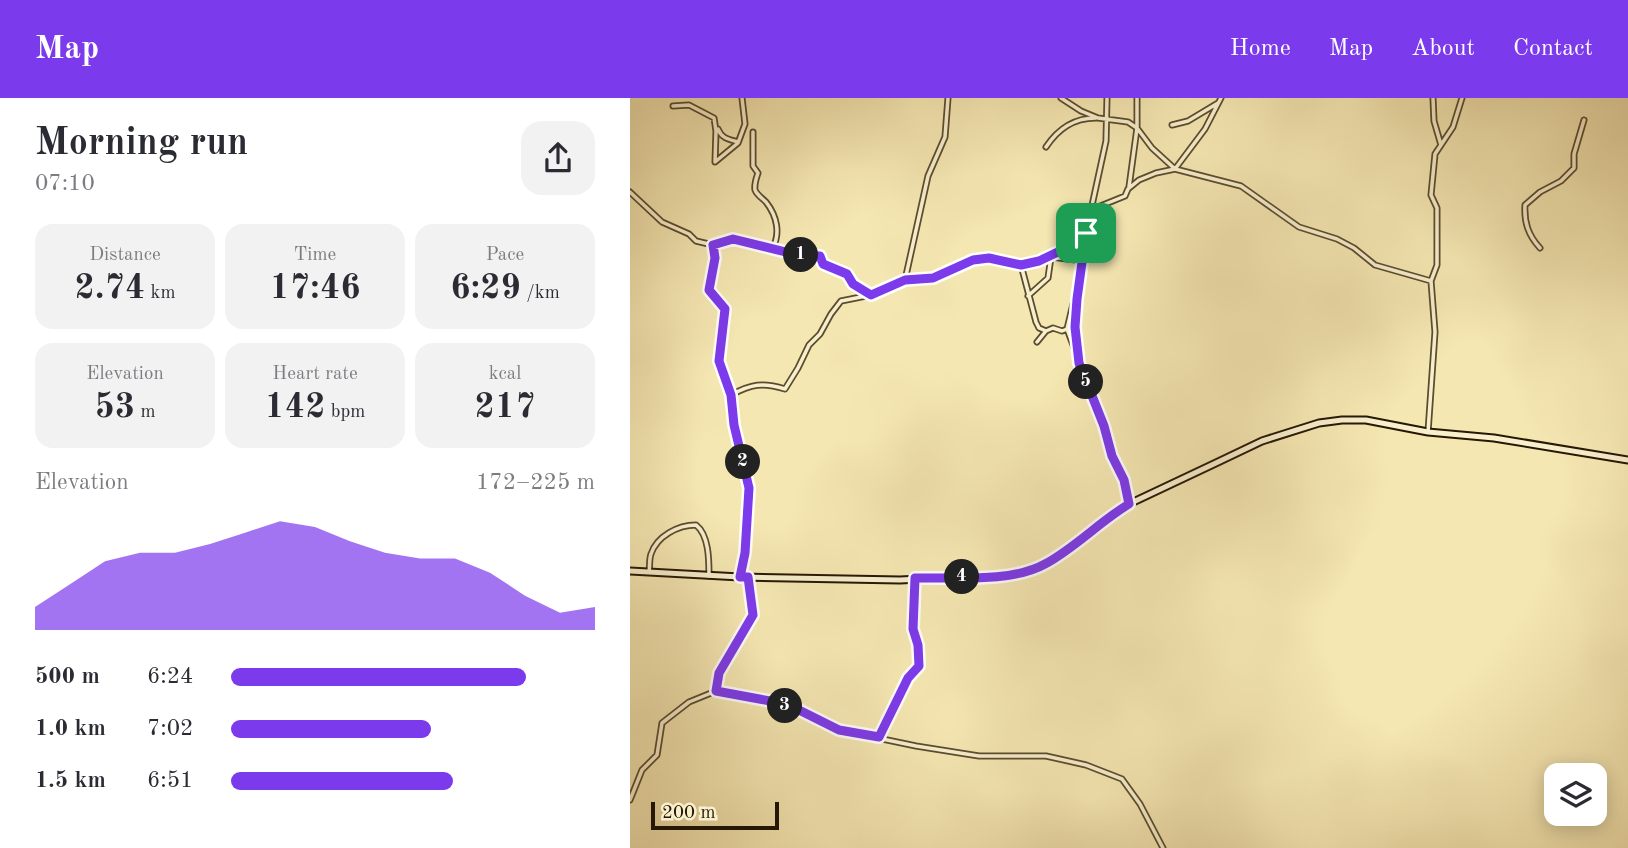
<!DOCTYPE html>
<meta charset="utf-8">
<style>
:root{--surface:#fff;--page:#f2f2f3;--text:#2b2b33;--muted:#7c7c81;--accent:#7c3aed}
body{margin:0;font-family:"Old Standard TT",serif;background:var(--page);color:var(--text);height:100vh;display:flex;flex-direction:column;font-size:26px;white-space:nowrap}
*{box-sizing:border-box;margin:0}
p{font-size:23px;color:var(--muted)}
.icon{flex:none;width:38px;height:38px;fill:none;stroke:currentColor;stroke-width:2;stroke-linecap:round;stroke-linejoin:round}
.map{position:relative;flex:1;overflow:hidden}
.drawer{display:flex;flex-direction:column;background:var(--surface);width:630px}
.drawer>*{flex:none}
.tools{position:absolute;left:914px;top:665px;display:grid;gap:14px}
.tools a{display:grid;place-items:center;width:63px;height:63px;border-radius:14px;background:var(--surface);box-shadow:0 4px 18px #0003;font-size:35px}
.scale{position:absolute;left:21px;bottom:18px;width:128px;box-sizing:border-box;padding-left:7px;border:4px solid #271803;border-top:0;font-size:19px;line-height:24px;white-space:nowrap;color:#271803;-webkit-text-stroke:5px #f8efcd;paint-order:stroke}
.pin{position:absolute;display:grid;place-items:center;width:60px;height:60px;color:#fff;margin:-30px;border-radius:14px;box-shadow:0 4px 10px #0006}
.km{position:absolute;width:35px;height:35px;margin:-18px;border-radius:50%;background:#222;color:#fff;font-size:19px;line-height:35px;text-align:center}
.round{display:grid;place-items:center;flex:none;width:74px;height:74px;border-radius:21px;background:var(--page)}
.headline{display:flex;align-items:center;justify-content:space-between;height:119px;padding:0 35px}
h1{font-size:38px;font-weight:700;line-height:52px}
.figures{display:grid;grid-template-columns:repeat(3,1fr);gap:10px;height:119px;padding:7px 35px}
.figures div{display:grid;align-content:center;border-radius:18px;background:var(--page);text-align:center}
.figures b{font-size:35px;font-weight:700}
.figures small{font-size:19px;font-weight:400}
.figures p{font-size:19px}
.chart{height:196px;padding:14px 35px}
.chart p{display:flex;justify-content:space-between}
.chart svg{width:100%;height:126px;margin-top:7px;fill:var(--accent);opacity:.7}
ul{padding:0 35px;list-style:none;font-size:23px}
li{display:grid;grid-template-columns:112px 84px 1fr;align-items:center;height:52px}
li i{height:18px;border-radius:9px;background:var(--accent)}
header{display:flex;align-items:center;gap:42px;box-sizing:border-box;height:98px;padding:0 35px;background:var(--accent);color:#fff}
header strong{font-size:33px}
nav{display:flex;gap:38px;margin-inline-start:auto;font-size:24px}
main{display:flex;flex:1;min-height:0}
.map>svg:first-child{display:block}
.lines{fill:none;stroke-linecap:round;stroke-linejoin:round}
.street-casing{stroke:#5a4c2f;stroke-width:7}
.secondary-casing{stroke:#271803;stroke-width:9}
.street{stroke:#f8efcd;stroke-width:3.5}
.secondary{stroke:#f8efcd;stroke-width:5}
.route-casing{stroke:#fff;stroke-width:14}
.route{stroke:#7c3aed;stroke-width:9}
</style>
<header>
<strong>Map</strong>
<nav><a>Home</a><a>Map</a><a>About</a><a>Contact</a></nav>
</header>
<main>
<section class="drawer">
<div class="headline"><div><h1>Morning run</h1><p>07:10</p></div><a class="round"><svg class="icon" aria-label="share" viewBox="0 0 24 24"><path d="M12 15V3M7 8l5-5 5 5M5 13v7h14v-7"/></svg></a></div>
<div class="figures">
<div><p>Distance</p><b>2.74<small> km</small></b></div>
<div><p>Time</p><b>17:46</b></div>
<div><p>Pace</p><b>6:29<small> /km</small></b></div>
</div>
<div class="figures">
<div><p>Elevation</p><b>53<small> m</small></b></div>
<div><p>Heart rate</p><b>142<small> bpm</small></b></div>
<div><p>kcal</p><b>217</b></div>
</div>
<div class="chart"><p><span>Elevation</span>172–225 m</p>
<svg viewBox="0 0 160 44" preserveAspectRatio="none"><path d="M0 44V36L10 28L20 20L30 17L40 17L50 14L60 10L70 6L80 8L90 13L100 17L110 19L120 19L130 24L140 32L150 38L160 36V44z"/></svg>
</div>
<ul>
<li><b>500 m</b>6:24<i style="width:81%"></i></li>
<li><b>1.0 km</b>7:02<i style="width:55%"></i></li>
<li><b>1.5 km</b>6:51<i style="width:61%"></i></li>
</ul>
</section>
<div class="map">
<svg width="998" height="750" viewBox="0 0 998 750">
<rect width="100%" height="100%" fill="#f5e7b2"/>
<filter id="stains"><feTurbulence type="fractalNoise" baseFrequency=".00286" numOctaves="4"/><feColorMatrix values="0 0 0 0 .2 0 0 0 0 .09 0 0 0 0 .02 0 0 0 .5 -.17"/></filter>
<radialGradient id="worn" r=".72"><stop offset=".6" stop-color="#630" stop-opacity="0"/><stop offset="1" stop-color="#630" stop-opacity=".3"/></radialGradient>
<g class="lines">
<g class="street-casing">
<path id="street" d="M431,0L451,13L468,20L498,24L507,30L522,50L545,71L575,31L591,0
M803,0L804,23L811,47
M43,8L59,7L84,20L86,33L85,64L108,45L115,26L112,0
M542,27L558,23L588,5
M88,31C92,41 99,41 108,44
M123,34V68L128,75C126,81 124,86 125,92C127,97 132,100 136,104C147,118 151,136 142,151
M416,49C428,31 443,20 466,20
M499,89L507,30V0
M0,94L32,124L59,136L66,143L83,147
M463,111L495,98L498,91L509,82L526,75L545,71L611,88L669,129L707,141L724,150L745,167L801,183L805,234L798,334
M456,135L476,43L477,0
M910,150C898,137 894,124 895,107L910,94L931,83L944,70V56L954,22
M391,167L406,224L409,230L416,233
M275,182L298,78L315,39L318,0
M801,183L807,167V110L801,97L805,56L823,29L832,0
M398,198L418,180L421,159L446,162L452,158
M437,231L446,255
M407,244L416,233L423,230L432,233L437,231L443,206L447,201
M101,297C121,286 133,284 155,291L168,270L179,247L190,236L201,216L211,203L241,197L275,182L303,180L343,162L359,160L391,167L409,163L451,143L456,135L447,201L445,229L449,265L474,328L482,358L493,382L499,406
M19,474C20,469 19,461 21,456C27,438 48,427 66,427C79,437 79,462 79,478
M110,479L115,455L119,390L104,327L101,297L89,263L95,211L79,192L85,160L83,147L103,141L168,157L190,158L193,166L217,176L223,185L241,197
M86,593L89,575L123,517L119,479
M249,639L278,580L289,568L288,547L283,531L285,482
M0,702L12,672L27,657L32,625L59,604L86,593L140,603L171,613L209,632L286,648L349,658H416L456,667L492,681L510,706L533,750"/>
</g>
<g class="secondary-casing">
<path id="secondary" d="M0,473L110,479L270,482L388,476L412,468L431,457L475,421L499,406L588,364L632,343L689,325L712,322H736L798,334L864,340L998,362"/>
</g>
<use href="#street" class="street"/>
<use href="#secondary" class="secondary"/>
</g>
<g class="lines">
<g class="route-casing">
<path id="route" d="M456,135L447,201L445,229L449,265L474,328L482,358L494,382L499,406C469,424 445,450 415,466C381,485 324,479 285,480L283,531L288,547L289,568L278,580L249,639L209,632L171,613L140,603L86,593L89,575L123,517L118,479H110L115,455L119,390L104,327L101,297L89,263L95,211L79,192L85,160L83,147L103,141L168,157L190,158L193,166L217,176L223,186L241,197L275,182L303,180L343,162L359,160L391,167L409,163L451,143Z"/>
</g>
<use href="#route" class="route"/>
</g>
<rect width="100%" height="100%" filter="url(#stains)"/>
<rect width="100%" height="100%" fill="url(#worn)"/>
</svg>
<div class="tools">
<a><svg class="icon" aria-label="layers" viewBox="0 0 24 24"><path d="M12 4l9 5-9 5-9-5zM3 14l9 5 9-5"/></svg></a>
</div>
<div class="scale">200 m</div>
<div class="pin" style="left:456px;top:135px;background:#1e9e55"><svg class="icon" aria-label="arrive" viewBox="0 0 24 24"><path d="M6 21V4h12l-3 4 3 4H6"/></svg></div>
<b class="km" style="left:171px;top:157px">1</b>
<b class="km" style="left:113px;top:364px">2</b>
<b class="km" style="left:155px;top:608px">3</b>
<b class="km" style="left:332px;top:479px">4</b>
<b class="km" style="left:456px;top:284px">5</b>
</div>
</main>
